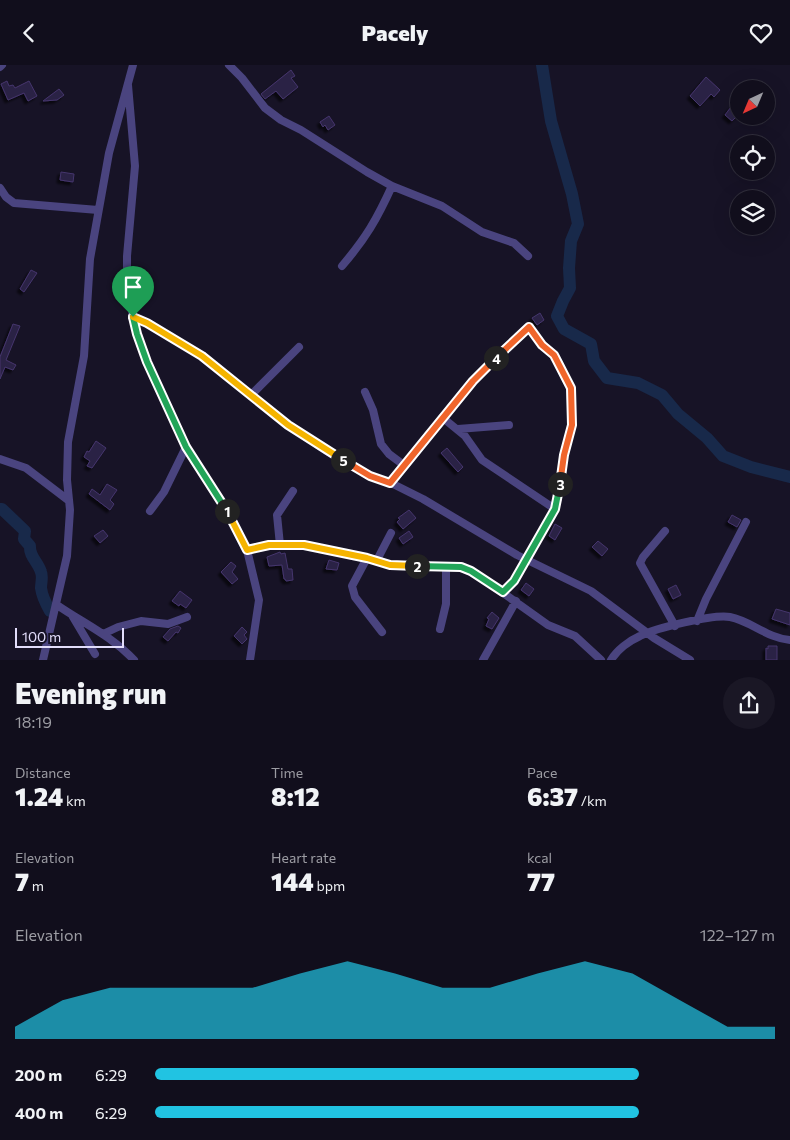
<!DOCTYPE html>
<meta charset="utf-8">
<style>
:root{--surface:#110e1c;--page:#1a1725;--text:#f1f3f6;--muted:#9c9ca3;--line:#302e3b;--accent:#21c3e2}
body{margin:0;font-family:Commissioner,sans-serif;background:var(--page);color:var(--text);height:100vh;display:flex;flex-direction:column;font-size:19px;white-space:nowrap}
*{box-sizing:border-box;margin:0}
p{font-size:16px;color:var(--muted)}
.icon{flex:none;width:28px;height:28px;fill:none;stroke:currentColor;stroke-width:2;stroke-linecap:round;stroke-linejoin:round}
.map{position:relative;height:595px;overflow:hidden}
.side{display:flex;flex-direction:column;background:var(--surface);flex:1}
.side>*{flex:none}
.needle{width:32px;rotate:224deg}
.tools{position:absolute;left:730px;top:15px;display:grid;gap:10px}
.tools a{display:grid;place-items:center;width:45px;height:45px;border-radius:50%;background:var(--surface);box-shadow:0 5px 20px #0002,0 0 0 1px var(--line);font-size:25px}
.scale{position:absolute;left:15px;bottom:12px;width:109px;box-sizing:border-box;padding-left:5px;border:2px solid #e2ddfa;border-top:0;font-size:14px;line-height:18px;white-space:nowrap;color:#e2ddfa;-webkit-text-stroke:4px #171326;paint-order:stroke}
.pin{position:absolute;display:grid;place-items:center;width:42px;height:42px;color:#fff;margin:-51px -21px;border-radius:50% 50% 50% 0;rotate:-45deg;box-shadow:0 0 5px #0007}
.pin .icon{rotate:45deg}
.km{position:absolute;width:25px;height:25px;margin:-12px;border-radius:50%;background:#222;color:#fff;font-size:14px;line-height:25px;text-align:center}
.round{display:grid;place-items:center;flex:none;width:52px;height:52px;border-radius:26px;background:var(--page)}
.head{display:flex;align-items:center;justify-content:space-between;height:85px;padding:0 15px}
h1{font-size:28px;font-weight:800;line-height:38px}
.figures{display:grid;grid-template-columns:repeat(3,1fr);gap:8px;height:85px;padding:5px 15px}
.figures div{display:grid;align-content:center}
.figures b{font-size:25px;font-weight:800}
.figures small{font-size:14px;font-weight:400}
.figures p{font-size:14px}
.chart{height:140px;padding:10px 15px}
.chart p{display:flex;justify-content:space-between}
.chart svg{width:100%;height:90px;margin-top:5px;fill:var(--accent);opacity:.7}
ul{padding:0 15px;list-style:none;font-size:16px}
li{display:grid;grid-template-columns:80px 60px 1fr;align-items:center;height:38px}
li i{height:12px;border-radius:6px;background:var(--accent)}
header{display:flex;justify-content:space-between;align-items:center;height:65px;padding:0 15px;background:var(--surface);font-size:22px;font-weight:800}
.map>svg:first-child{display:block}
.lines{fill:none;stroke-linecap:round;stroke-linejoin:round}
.river{stroke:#18294a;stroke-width:12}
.building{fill:#2b2145;stroke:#45366d;filter:url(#shadow)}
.minor{stroke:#4a447f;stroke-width:8}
.split-1-casing{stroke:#fff;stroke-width:10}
.split-2-casing{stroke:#fff;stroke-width:10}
.split-3-casing{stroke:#fff;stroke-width:10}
.split-4-casing{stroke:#fff;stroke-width:10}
.split-5-casing{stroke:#fff;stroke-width:10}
.split-6-casing{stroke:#fff;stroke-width:10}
.split-1{stroke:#22a559;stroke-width:6}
.split-2{stroke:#f5b400;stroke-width:6}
.split-3{stroke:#22a559;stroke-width:6}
.split-4{stroke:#f0652b;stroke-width:6}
.split-5{stroke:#f0652b;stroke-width:6}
.split-6{stroke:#f5b400;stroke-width:6}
</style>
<header><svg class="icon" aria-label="back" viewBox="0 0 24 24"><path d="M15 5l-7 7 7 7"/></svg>Pacely<svg class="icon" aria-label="heart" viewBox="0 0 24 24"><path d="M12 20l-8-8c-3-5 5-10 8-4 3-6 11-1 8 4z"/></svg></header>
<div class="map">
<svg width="790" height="595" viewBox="0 0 790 595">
<defs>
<filter id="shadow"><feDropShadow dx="-3" dy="3" stdDeviation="1" flood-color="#0009"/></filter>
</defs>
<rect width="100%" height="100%" fill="#171326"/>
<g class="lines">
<path class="river" d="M542,0L551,56L572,129L578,159L571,176L569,203L570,223L563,236L557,251L564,264L591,279L594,296L607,313L638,318L662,330L678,349L707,373L723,391L751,402L790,412
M0,444H2L25,466L24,474L30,481C29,491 38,497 41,507C43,512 41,518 41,523C42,531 46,539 50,546"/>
</g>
<path class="building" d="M291,5L295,11L291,13L298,22L283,34L276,26L265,34L261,29Z
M706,12L720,25L714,32L711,29L700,41L690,31Z
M7,16L9,21L13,20L15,23L29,16L37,31L28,36L24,28L8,35L1,19Z
M59,24L64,30L57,35L43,36Z
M733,41L739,46V49L732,56L725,50L731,42Z
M329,51L335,60L328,65L325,60L323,62L320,57Z
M61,107L74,109L73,117L60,115Z
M31,205L37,208L24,227L20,224Z
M540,248L544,255L537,260L532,253Z
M13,259L20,261L6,295L16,300L13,305L5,302L0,314V292Z
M96,376L106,383L92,403L87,401L90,396L84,392L87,386L89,387Z
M447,383L463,402L458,407L441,388Z
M107,419L117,425L110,435L114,439L110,445L89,429L92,424L100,430Z
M409,445L416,453L403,464L397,457L400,454L398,453Z
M732,450L741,455L737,462L728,457Z
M555,459L562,463L555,475L549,471Z
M103,465L108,471L100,478L94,471Z
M409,466L413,472L403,479L399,473Z
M598,476L608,484L602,491L592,482Z
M280,487L281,489L285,488L288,504H292L293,515L286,516L285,514H284L282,500L269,501L267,492Z
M329,495L339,498L337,505L326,504Z
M231,497L236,501L232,507L238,514L232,519L221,507Z
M526,518L534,524L529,531L521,525Z
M676,520L681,530L673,534L668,524Z
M180,526L192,535L186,543L180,539L179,541L172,536Z
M776,544L790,548V560L772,554Z
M492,547L499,553L492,564L486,561L489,554L487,553Z
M178,561L181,563L178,568L176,567L168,576L163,572L170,564Z
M242,562L247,567L244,570L247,574L242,579L234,571Z
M768,581H777V595H766V583L768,584Z"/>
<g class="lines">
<path class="minor" d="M229,0L242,13L265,43L281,55L301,65L367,107L392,121L442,141L482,167L514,178L528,191
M0,2L2,0
M128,20L135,101L127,191V220L133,252L137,269L147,297L186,382L227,446L247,485L259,535L250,595
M0,123L6,132L14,138L98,145
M342,201C366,173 377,154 392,121
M133,252L147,258L202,291L288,360L325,385L370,411L391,418L423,434L517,490L591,526L654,573L690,595
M365,327L373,345L381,379L389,389L405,401
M251,330L299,282
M443,353L465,371L482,395L555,444
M458,364L509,360
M0,394L26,403L68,435
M391,418L473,316L529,262L542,280L554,290L571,323L572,360L564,390L560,424L555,444L514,516L503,527
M150,446L164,427L186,382
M665,466L643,492L640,498L675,561
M280,480L277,450L293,426
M247,485L269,480H304L377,495L390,500L461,502L482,513L548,560L575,571L601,595
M367,493L352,521L355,532L382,567
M377,495L391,468
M57,540C83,558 112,571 134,595
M73,552L95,589
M697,556L706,534L746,457
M440,564L446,539V502
M103,569L118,562L141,556L168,559L187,552
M43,595L67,491L70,445L67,415L68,377L84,291L90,194L109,88L133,0
M483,595L516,536
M611,595C617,585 629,576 640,571C656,563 713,549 730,552C751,556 767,573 790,575"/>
</g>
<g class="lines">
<g class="split-1-casing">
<path id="split-1" d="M133,252L137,269L147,297L186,382L227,446"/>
</g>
<g class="split-2-casing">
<path id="split-2" d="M227,446L247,485L269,480H304L367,493L390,500L417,501"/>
</g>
<g class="split-3-casing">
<path id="split-3" d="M417,501L461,502L471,506L503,527L514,516L555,444L560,419"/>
</g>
<g class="split-4-casing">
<path id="split-4" d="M496,293L529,262L542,280L554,290L571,323L572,360L564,390L560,419"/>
</g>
<g class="split-5-casing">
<path id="split-5" d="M343,395L370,411L390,418L473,316L496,293"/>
</g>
<g class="split-6-casing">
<path id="split-6" d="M133,252L147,258L202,291L288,360L343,395"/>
</g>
<use href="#split-1" class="split-1"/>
<use href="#split-2" class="split-2"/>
<use href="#split-3" class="split-3"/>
<use href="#split-4" class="split-4"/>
<use href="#split-5" class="split-5"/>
<use href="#split-6" class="split-6"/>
</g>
</svg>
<div class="tools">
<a><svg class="needle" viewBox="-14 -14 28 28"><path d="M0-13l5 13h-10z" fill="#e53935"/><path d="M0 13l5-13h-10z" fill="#9c9ca3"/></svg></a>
<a><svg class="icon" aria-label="locate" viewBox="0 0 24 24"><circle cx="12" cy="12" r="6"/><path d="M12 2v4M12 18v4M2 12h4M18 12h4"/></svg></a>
<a><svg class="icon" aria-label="layers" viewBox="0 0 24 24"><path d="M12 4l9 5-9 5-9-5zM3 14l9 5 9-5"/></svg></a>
</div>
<div class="scale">100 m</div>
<div class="pin" style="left:133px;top:252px;background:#1e9e55"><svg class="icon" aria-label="arrive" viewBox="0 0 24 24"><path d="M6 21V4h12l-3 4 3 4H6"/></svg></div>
<b class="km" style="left:227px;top:446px">1</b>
<b class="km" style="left:417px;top:501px">2</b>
<b class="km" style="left:560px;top:419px">3</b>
<b class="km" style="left:496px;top:293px">4</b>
<b class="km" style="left:343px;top:395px">5</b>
</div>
<section class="side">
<div class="head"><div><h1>Evening run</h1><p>18:19</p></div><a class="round"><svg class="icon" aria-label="share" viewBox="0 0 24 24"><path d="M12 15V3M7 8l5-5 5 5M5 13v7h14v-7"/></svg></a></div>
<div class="figures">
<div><p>Distance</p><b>1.24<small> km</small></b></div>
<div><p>Time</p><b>8:12</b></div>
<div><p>Pace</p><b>6:37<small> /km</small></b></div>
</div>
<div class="figures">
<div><p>Elevation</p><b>7<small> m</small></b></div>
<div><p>Heart rate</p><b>144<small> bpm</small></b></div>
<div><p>kcal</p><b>77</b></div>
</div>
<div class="chart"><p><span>Elevation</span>122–127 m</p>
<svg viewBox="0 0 160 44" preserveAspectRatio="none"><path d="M0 44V38L10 25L20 19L30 19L40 19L50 19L60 12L70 6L80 12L90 19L100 19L110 12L120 6L130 12L140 25L150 38L160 38V44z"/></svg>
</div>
<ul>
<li><b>200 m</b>6:29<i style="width:78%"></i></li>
<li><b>400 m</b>6:29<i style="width:78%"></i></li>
</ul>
</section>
